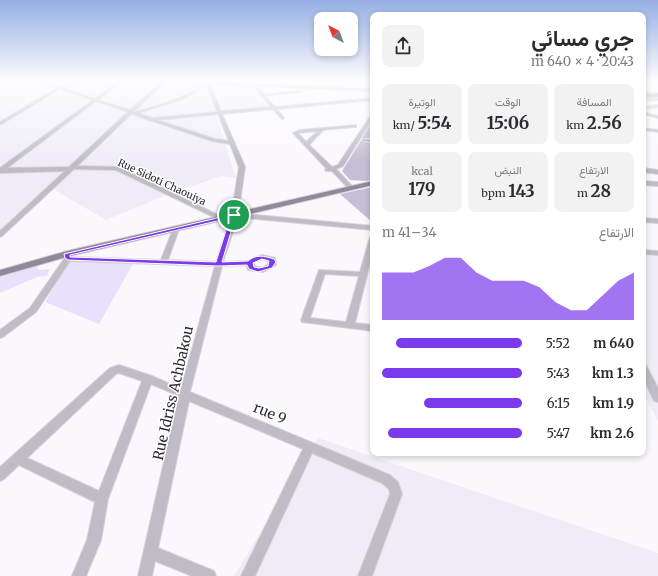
<!DOCTYPE html>
<html lang="ar">
<meta charset="utf-8">
<style>
:root{--surface:#fff;--page:#f2f2f3;--text:#2b2b33;--muted:#7c7c81;--accent:#7c3aed}
body{margin:0;font-family:Merriweather,Vazirmatn,serif;background:var(--page);color:var(--text);direction:rtl;height:100vh;display:flex;flex-direction:column;font-size:15px;white-space:nowrap}
*{box-sizing:border-box;margin:0}
p{font-size:13px;color:var(--muted)}
.icon{flex:none;width:22px;height:22px;fill:none;stroke:currentColor;stroke-width:2;stroke-linecap:round;stroke-linejoin:round}
.map{position:relative;flex:1;overflow:hidden;direction:ltr}
.drawer{position:absolute;left:370px;top:12px;width:276px;height:444px;display:flex;flex-direction:column;background:var(--surface);border-radius:8px;box-shadow:0 2px 6px #0003;direction:rtl}
.drawer>*{flex:none}
.needle{width:26px;rotate:319deg}
.fabs{position:absolute;left:314px;top:12px;display:grid;gap:8px}
.fabs a{display:grid;place-items:center;width:44px;height:44px;border-radius:8px;background:var(--surface);box-shadow:0 2px 6px #0003;font-size:20px}
.pin{position:absolute;display:grid;place-items:center;width:34px;height:34px;color:#fff;margin:-17px;border:2px solid #fff;border-radius:50%;box-shadow:0 1px 4px #0007}
.round{display:grid;place-items:center;flex:none;width:42px;height:42px;border-radius:8px;background:var(--page)}
.headline{display:flex;align-items:center;justify-content:space-between;height:68px;padding:0 12px}
h1{font-size:22px;font-weight:700;line-height:30px}
.metrics{display:grid;grid-template-columns:repeat(3,1fr);gap:6px;height:68px;padding:4px 12px}
.metrics div{display:grid;align-content:center;border-radius:8px;background:var(--page);text-align:center}
.metrics b{font-size:17px;font-weight:700}
.metrics small{font-size:11px;font-weight:400}
.metrics p{font-size:11px}
.chart{height:112px;padding:8px 12px}
.chart p{display:flex;justify-content:space-between}
.chart svg{width:100%;height:72px;margin-top:4px;fill:var(--accent);opacity:.7}
ul{padding:0 12px;list-style:none;font-size:13px}
li{display:grid;grid-template-columns:64px 48px 1fr;align-items:center;height:30px}
li i{height:10px;border-radius:5px;background:var(--accent)}
.map>svg:first-child{display:block}
.built{fill:#efecf8}
.green{fill:#e8e1fc}
.building{fill:#c5bfd5}
.lines{fill:none;stroke-linecap:round;stroke-linejoin:round}
.minor-casing{stroke:#d5d3d9;stroke-width:2}
.major-casing{stroke:#d5d3d9;stroke-width:2}
.minor{fill:#bfbcc6;fill-rule:evenodd}
.major{fill:#8e899b;fill-rule:evenodd}
.rail{stroke:#6f6c74;stroke-width:1;stroke-dasharray:3.5 3.5;stroke-linecap:butt}
.route{fill:#7c3aed;stroke:#fff;fill-rule:evenodd}
.labels{text-anchor:middle;dominant-baseline:central;stroke-width:3;stroke-linejoin:round;paint-order:stroke}
.far-street-label{font-size:10px;fill:#2e2b34;stroke:#fff}
.near-street-label{font-size:14px;fill:#2e2b34;stroke:#fff}
</style>
<div class="map">
<svg width="658" height="576" viewBox="0 0 658 576">
<rect width="100%" height="100%" fill="#faf8fd"/>
<path class="built" d="M11,81H211L251,85L270,109L216,115L236,178L221,176L164,196L106,220L53,189L0,230V85Z
M643,250L658,252V421L643,393Z
M318,438L658,553V576H234Z"/>
<path class="green" d="M69,261L133,264L99,324L45,302Z
M36,265L38,270L50,269L47,276L37,277L0,293V277Z"/>
<path class="building" d="M373,121V138H362Z
M362,139L363,142L373,143V180L366,181L350,180L342,171Z
M373,187V223L340,194Z"/>
<g class="lines">
<g class="minor-casing">
<path id="minor" d="M37,81C46,81 52,87 60,87C68,87 78,81 87,81L64,88L95,99L119,81H123L98,100L130,110L162,81H166L134,112C160,105 184,99 206,83L205,81L252,84L250,82L253,81L255,84L373,89V91L257,86L264,94L299,91L301,92L265,96L275,107L373,98V100L277,109L284,118L282,119L273,109L222,114L245,167L238,215L246,214L373,226V230L246,218L237,219L223,262L247,261L262,255L275,258L276,265L263,272L248,270L246,265L222,266L190,392L390,475L398,482L402,494L372,576H358L390,494L389,489L382,483L312,453L255,576H241L303,449L189,401L158,548L214,571L216,576H192L155,561L152,576H138L179,396L151,384L108,499L101,540L86,576H72L87,540L95,502L19,465L4,479L0,481V467L110,368L119,365L152,376L181,389L215,266L70,261L36,312L3,337L0,338V330L30,308L64,259L63,254L64,252H70L71,257L161,260L173,229L176,227L179,229L168,260L216,262L231,217L239,167L230,144L212,141L131,114L77,166L119,167L222,217V219H218L116,170L74,169L2,236L0,237V231L65,171L0,173V168L93,100L60,89L0,125V122L57,88ZM210,84L253,86L260,94V96H262L271,107L221,111ZM207,85L217,112L152,118L138,113L184,99ZM96,101L128,112L69,167L7,168ZM218,114L229,141L215,139L158,120ZM262,259L268,261V264L262,268L254,266V262ZM119,373L142,381L99,491L27,458L116,374Z
M339,81H373V83L341,82Z
M643,91L657,94L658,95L656,96L643,93Z
M658,98V100L643,101V99Z
M658,105V107L643,109V107Z
M643,112L658,116V118L643,114Z
M373,114V118L343,166L336,169L353,187L354,188L351,190L349,189L332,171H326L325,170L327,169L293,133L300,130L356,125V127H354L323,130L309,145L332,167L338,165L371,115ZM318,131L306,142L298,133Z
M643,128L658,130V132L643,130Z
M363,139L373,140V142L363,141Z
M643,168L658,170V174L643,172Z
M643,181L658,182V186L643,185Z
M643,218L658,219V223L643,222Z
M373,235V251L355,323L373,325V331L302,322L301,320L319,270L360,272L370,237ZM325,274L359,276L346,322L310,318Z
M643,250L658,251V255L643,254Z
M643,364L646,365L658,388V402L654,401L643,378Z"/>
</g>
<g class="major-casing">
<path id="major" d="M658,93V97L643,98V94Z
M373,181V185L70,256L0,276V270L67,251Z"/>
</g>
<use href="#minor" class="minor"/>
<use href="#major" class="major"/>
<path class="rail" d="M0,83L5,81"/>
</g>
<linearGradient id="sky" x2="0" y2="1"><stop stop-color="#94afe4"/><stop offset="0.5" stop-color="#fdfcfe"/><stop offset="1" stop-color="#fdfcfe" stop-opacity="0"/></linearGradient>
<rect width="658" height="162" fill="url(#sky)"/>
<path class="route" d="M234,214L236,215L222,262L248,261C256,254 264,256 274,259L276,262L272,268L258,272L249,269L247,265L218,266L68,260L65,258L64,254ZM230,218L216,262L70,257V255ZM262,259L269,261L268,266L259,268L254,267L253,263Z"/>
<g class="labels">
<g class="far-street-label">
<text transform="translate(162 182) rotate(25)">Rue Sidoti Chaouiya</text>
</g>
<g class="near-street-label">
<text transform="translate(173 393) rotate(-77)">Rue Idriss Achbakou</text>
<text transform="translate(270 413) rotate(22)">rue 9</text>
</g>
</g>
</svg>
<div class="fabs">
<a><svg class="needle" viewBox="-14 -14 28 28"><path d="M0-13l5 13h-10z" fill="#e53935"/><path d="M0 13l5-13h-10z" fill="#7c7c81"/></svg></a>
</div>
<div class="pin" style="left:234px;top:215px;background:#1e9e55"><svg class="icon" aria-label="arrive" viewBox="0 0 24 24"><path d="M6 21V4h12l-3 4 3 4H6"/></svg></div>
<section class="drawer">
<div class="headline"><div><h1>جري مسائي</h1><p>20:43 · 4 × 640 m</p></div><a class="round"><svg class="icon" aria-label="share" viewBox="0 0 24 24"><path d="M12 15V3M7 8l5-5 5 5M5 13v7h14v-7"/></svg></a></div>
<div class="metrics">
<div><p>المسافة</p><b>2.56<small> km</small></b></div>
<div><p>الوقت</p><b>15:06</b></div>
<div><p>الوتيرة</p><b>5:54<small> /km</small></b></div>
</div>
<div class="metrics">
<div><p>الارتفاع</p><b>28<small> m</small></b></div>
<div><p>النبض</p><b>143<small> bpm</small></b></div>
<div><p>kcal</p><b>179</b></div>
</div>
<div class="chart"><p><span>الارتفاع</span>34–41 m</p>
<svg viewBox="0 0 160 44" preserveAspectRatio="none"><path d="M0 44V15L10 15L20 15L30 11L40 6L50 6L60 15L70 20L80 20L90 20L100 24L110 33L120 38L130 38L140 29L150 20L160 15V44z"/></svg>
</div>
<ul>
<li><b>640 m</b>5:52<i style="width:90%"></i></li>
<li><b>1.3 km</b>5:43<i style="width:100%"></i></li>
<li><b>1.9 km</b>6:15<i style="width:70%"></i></li>
<li><b>2.6 km</b>5:47<i style="width:96%"></i></li>
</ul>
</section>
</div>
